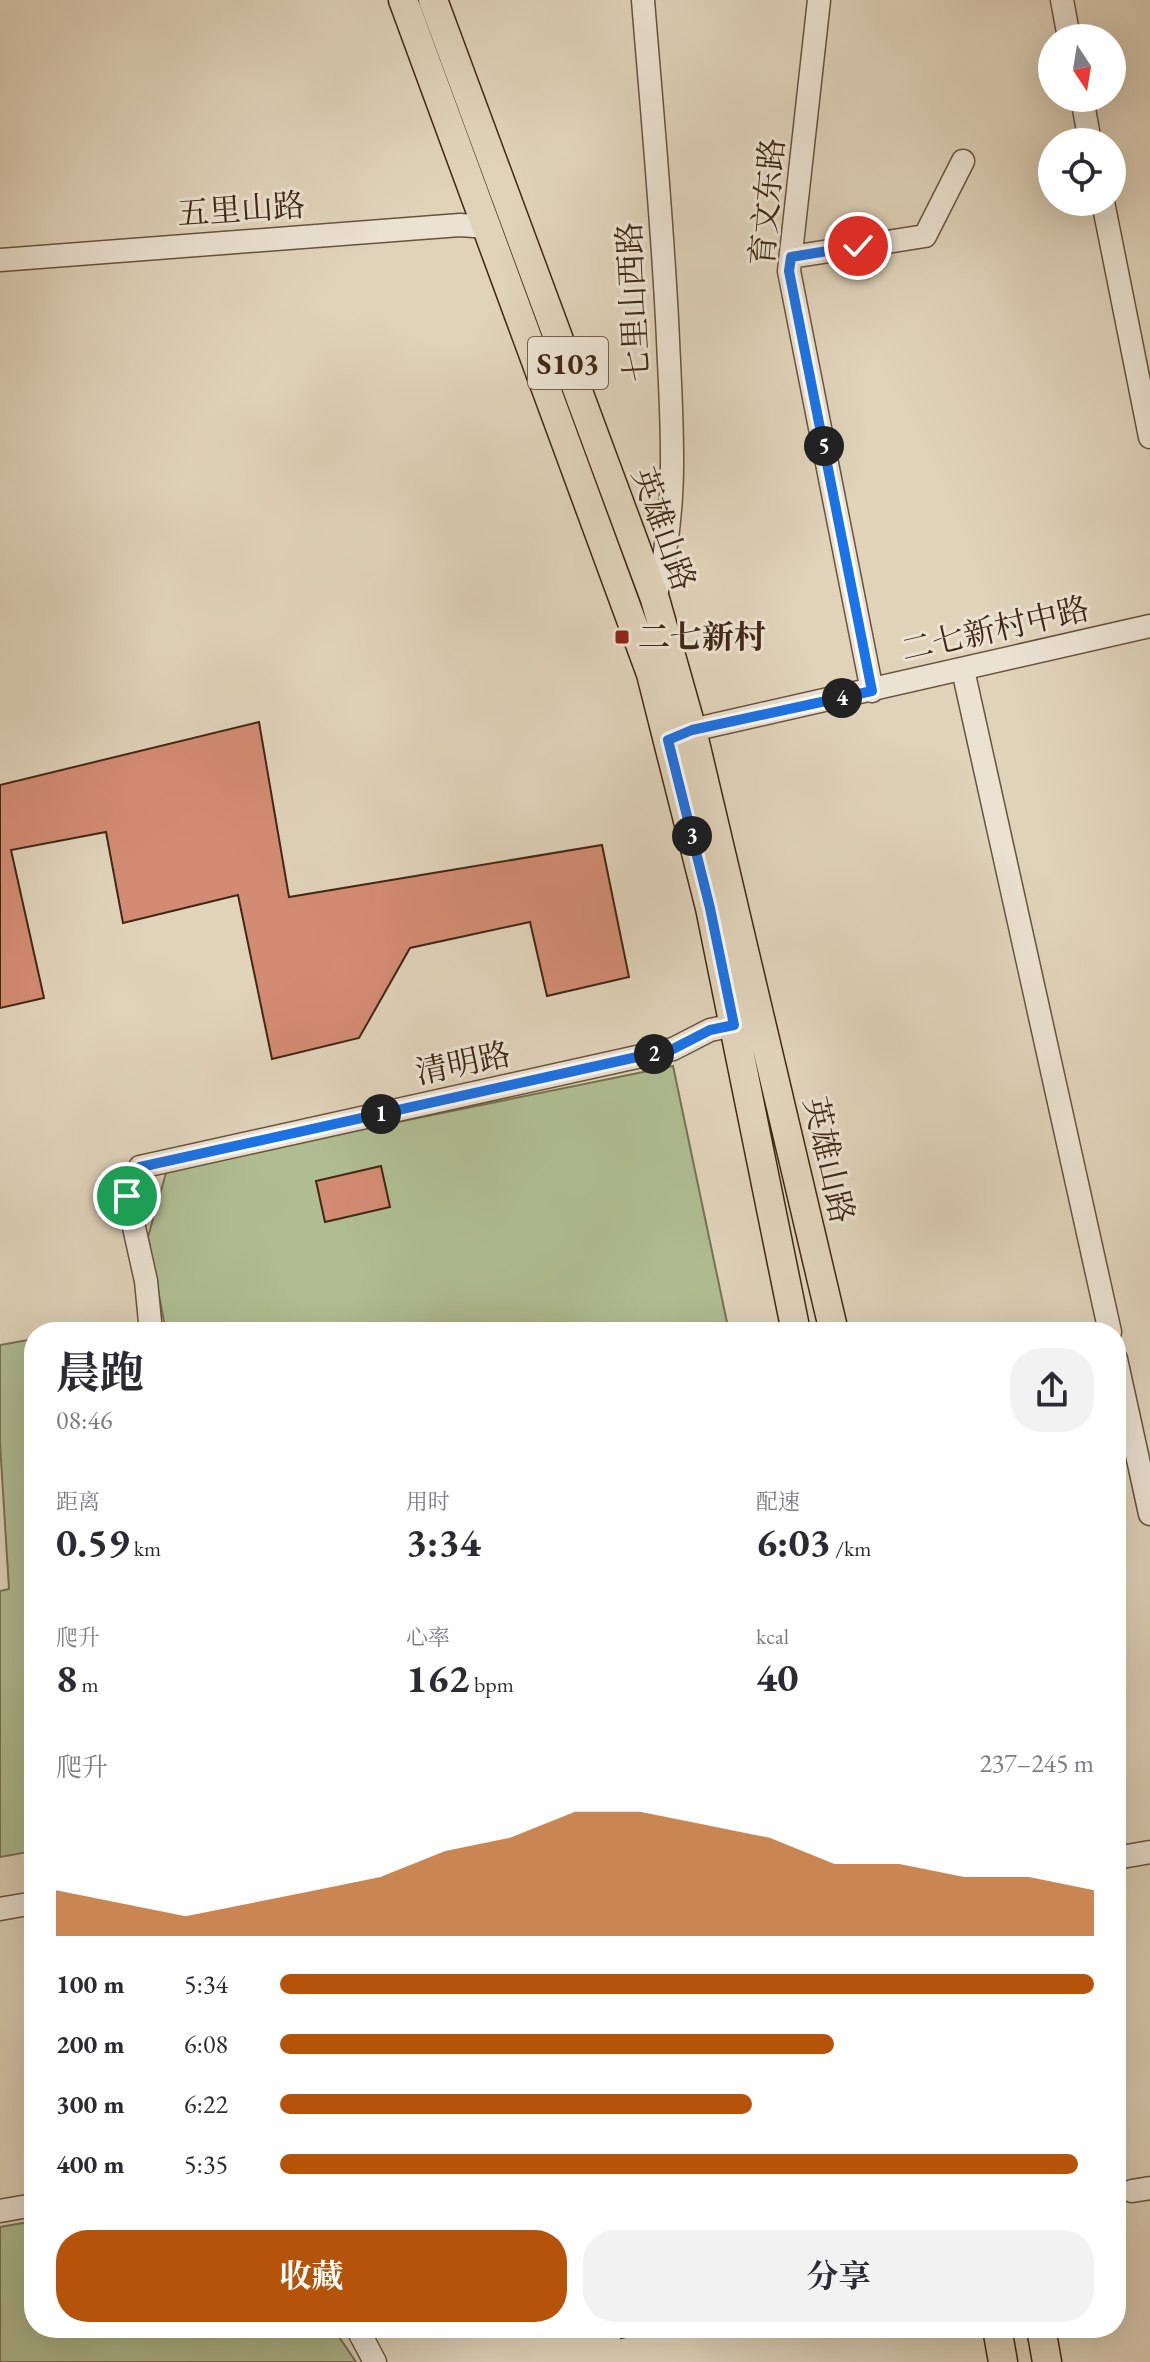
<!DOCTYPE html>
<html lang="zh">
<meta charset="utf-8">
<style>
:root{--surface:#fff;--page:#f2f2f3;--text:#2b2b33;--muted:#7c7c81;--accent:#b45309}
body{margin:0;font-family:"EB Garamond","Noto Serif SC",serif;background:var(--page);color:var(--text);height:100vh;display:flex;flex-direction:column;font-size:30px;white-space:nowrap}
*{box-sizing:border-box;margin:0}
p{font-size:26px;color:var(--muted)}
.icon{flex:none;width:44px;height:44px;fill:none;stroke:currentColor;stroke-width:2;stroke-linecap:round;stroke-linejoin:round}
.map{position:relative;flex:1;overflow:hidden}
.sheet{position:absolute;left:24px;top:1322px;width:1102px;height:1016px;display:flex;flex-direction:column;background:var(--surface);border-radius:32px;box-shadow:0 8px 32px #0002}
.sheet>*{flex:none}
.needle{width:52px;rotate:168deg}
.tools{position:absolute;left:1038px;top:24px;display:grid;gap:16px}
.tools a{display:grid;place-items:center;width:88px;height:88px;border-radius:50%;background:var(--surface);box-shadow:0 8px 32px #0002;font-size:40px}
.pin{position:absolute;display:grid;place-items:center;width:68px;height:68px;color:#fff;margin:-34px;border:4px solid #fff;border-radius:50%;box-shadow:0 2px 8px #0007}
.km{position:absolute;width:40px;height:40px;margin:-20px;border-radius:50%;background:#222;color:#fff;font-size:22px;line-height:40px;text-align:center}
.round{display:grid;place-items:center;flex:none;width:84px;height:84px;border-radius:32px;background:var(--page)}
.summary{display:flex;align-items:center;justify-content:space-between;height:136px;padding:0 32px}
h1{font-size:44px;font-weight:700;line-height:60px}
.metrics{display:grid;grid-template-columns:repeat(3,1fr);gap:12px;height:136px;padding:8px 32px}
.metrics div{display:grid;align-content:center}
.metrics b{font-size:40px;font-weight:700}
.metrics small{font-size:22px;font-weight:400}
.metrics p{font-size:22px}
.chart{height:224px;padding:16px 32px}
.chart p{display:flex;justify-content:space-between}
.chart svg{width:100%;height:144px;margin-top:8px;fill:var(--accent);opacity:.7}
.cta{display:flex;gap:16px;margin-top:auto;padding:16px 32px}
.cta a{flex:1;height:92px;border-radius:32px;background:var(--accent);color:#fff;font-size:32px;font-weight:700;line-height:92px;text-align:center}
.cta a+a{background:var(--page);color:var(--text)}
ul{padding:0 32px;list-style:none;font-size:26px}
li{display:grid;grid-template-columns:128px 96px 1fr;align-items:center;height:60px}
li i{height:20px;border-radius:10px;background:var(--accent)}
.map>svg:first-child{display:block}
.green{fill:#b0bd92;stroke:#787253;stroke-width:2}
.building{fill:#d38c74;stroke:#412814;stroke-width:2}
.lines{fill:none;stroke-linecap:round;stroke-linejoin:round}
.minor-casing{stroke:#69533e;stroke-width:25}
.major-casing{stroke:#412814;stroke-width:31}
.minor{stroke:#ebe2d2;stroke-width:22}
.major{stroke:#e0d3ba;stroke-width:28}
.route-casing{stroke:#fff;stroke-width:16}
.route{stroke:#1a73e8;stroke-width:10}
.poi-dot{fill:#8f2418;stroke:#ebe2d2;stroke-width:3}
.labels{text-anchor:middle;dominant-baseline:central;stroke-width:6;stroke-linejoin:round;paint-order:stroke}
.shield{fill:#ebe2d2;stroke:#74604d;stroke-width:2}
.shield-label{font-size:30px;font-weight:bold;fill:#412814}
.street-label{font-size:32px;fill:#412814;stroke:#ebe2d2}
.poi-label{font-size:32px;font-weight:bold;fill:#412814;stroke:#ebe2d2;text-anchor:start}
</style>
<div class="map">
<svg width="1150" height="2362" viewBox="0 0 1150 2362">
<rect width="100%" height="100%" fill="#e0d3ba"/>
<filter id="stains"><feTurbulence type="fractalNoise" baseFrequency=".0025" numOctaves="4"/><feColorMatrix values="0 0 0 0 .2 0 0 0 0 .09 0 0 0 0 .02 0 0 0 .5 -.17"/></filter>
<radialGradient id="worn" r=".72"><stop offset=".6" stop-color="#630" stop-opacity="0"/><stop offset="1" stop-color="#630" stop-opacity=".3"/></radialGradient>
<path class="green" d="M673,1066L729,1332H166L148,1237L167,1169Z
M34,1339V1851L0,1857V1591L9,1589L0,1443V1345Z
M34,2221V2328H333L356,2362H0V2227Z"/>
<path class="building" d="M259,722L289,897L602,845L629,977L547,996L530,922L410,948L359,1038L272,1059L238,895L123,923L106,832L11,850L44,998L0,1008V785Z
M381,1166L390,1207L325,1222L316,1181Z
M619,2328H672L621,2338Z"/>
<g class="lines">
<g class="minor-casing">
<path id="minor" d="M643,0C652,113 663,226 668,340C672,432 679,508 655,599
M819,0L789,271L872,691
M1062,0L1069,38
M1082,98L1090,142
M1103,202L1150,437
M791,257L925,236L963,161
M0,260L460,225L487,227
M963,670L1110,1332
M680,735L692,730L1150,626
M151,1332L146,1281L127,1196L140,1167L673,1049L710,1030L734,1025
M1116,1359L1150,1514
M1116,1858L1150,1852
M0,1909L34,1903
M1132,2191L1150,2188
M0,2211L34,2205
M357,2328L375,2362"/>
</g>
<g class="major-casing">
<path id="major" d="M403,0L651,674L710,908L796,1332
M433,0L655,599L692,730L834,1332
M997,2328L1003,2362
M1041,2328L1047,2362"/>
</g>
<use href="#minor" class="minor"/>
<use href="#major" class="major"/>
</g>
<g class="lines">
<g class="route-casing">
<path id="route" d="M127,1196L140,1167L673,1049L710,1030L734,1025L710,908L668,740L692,730L872,691L789,271L791,257L858,246"/>
</g>
<use href="#route" class="route"/>
</g>
<rect class="poi-dot" x="614" y="629" width="16" height="16" rx="4"/>
<g class="labels">
<rect class="shield" x="528" y="337" width="80" height="52" rx="6"/>
<g class="shield-label">
<text x="568" y="363">S103</text>
</g>
<g class="street-label">
<text transform="translate(767 202) rotate(-85)">育文东路</text>
<text transform="translate(241 209) rotate(-4)">五里山路</text>
<text transform="translate(633 302) rotate(-93)">七里山西路</text>
<text transform="translate(664 529) rotate(70)">英雄山路</text>
<text transform="translate(995 629) rotate(-13)">二七新村中路</text>
<text transform="translate(463 1063) rotate(-12)">清明路</text>
<text transform="translate(829 1160) rotate(77)">英雄山路</text>
</g>
<g class="poi-label">
<text x="638" y="637">二七新村</text>
</g>
</g>
<rect width="100%" height="100%" filter="url(#stains)"/>
<rect width="100%" height="100%" fill="url(#worn)"/>
</svg>
<div class="tools">
<a><svg class="needle" viewBox="-14 -14 28 28"><path d="M0-13l5 13h-10z" fill="#e53935"/><path d="M0 13l5-13h-10z" fill="#7c7c81"/></svg></a>
<a><svg class="icon" aria-label="locate" viewBox="0 0 24 24"><circle cx="12" cy="12" r="6"/><path d="M12 2v4M12 18v4M2 12h4M18 12h4"/></svg></a>
</div>
<div class="pin" style="left:127px;top:1196px;background:#1e9e55"><svg class="icon" aria-label="arrive" viewBox="0 0 24 24"><path d="M6 21V4h12l-3 4 3 4H6"/></svg></div>
<div class="pin" style="left:858px;top:246px;background:#d93025"><svg class="icon" aria-label="check" viewBox="0 0 24 24"><path d="M5 12l5 5 9-10"/></svg></div>
<b class="km" style="left:381px;top:1114px">1</b>
<b class="km" style="left:654px;top:1054px">2</b>
<b class="km" style="left:692px;top:836px">3</b>
<b class="km" style="left:842px;top:698px">4</b>
<b class="km" style="left:824px;top:446px">5</b>
<section class="sheet">
<div class="summary"><div><h1>晨跑</h1><p>08:46</p></div><a class="round"><svg class="icon" aria-label="share" viewBox="0 0 24 24"><path d="M12 15V3M7 8l5-5 5 5M5 13v7h14v-7"/></svg></a></div>
<div class="metrics">
<div><p>距离</p><b>0.59<small> km</small></b></div>
<div><p>用时</p><b>3:34</b></div>
<div><p>配速</p><b>6:03<small> /km</small></b></div>
</div>
<div class="metrics">
<div><p>爬升</p><b>8<small> m</small></b></div>
<div><p>心率</p><b>162<small> bpm</small></b></div>
<div><p>kcal</p><b>40</b></div>
</div>
<div class="chart"><p><span>爬升</span>237–245 m</p>
<svg viewBox="0 0 160 44" preserveAspectRatio="none"><path d="M0 44V30L10 34L20 38L30 34L40 30L50 26L60 18L70 14L80 6L90 6L100 10L110 14L120 22L130 22L140 26L150 26L160 30V44z"/></svg>
</div>
<ul>
<li><b>100 m</b>5:34<i style="width:100%"></i></li>
<li><b>200 m</b>6:08<i style="width:68%"></i></li>
<li><b>300 m</b>6:22<i style="width:58%"></i></li>
<li><b>400 m</b>5:35<i style="width:98%"></i></li>
</ul>
<div class="cta"><a>收藏</a><a>分享</a></div>
</section>
</div>
